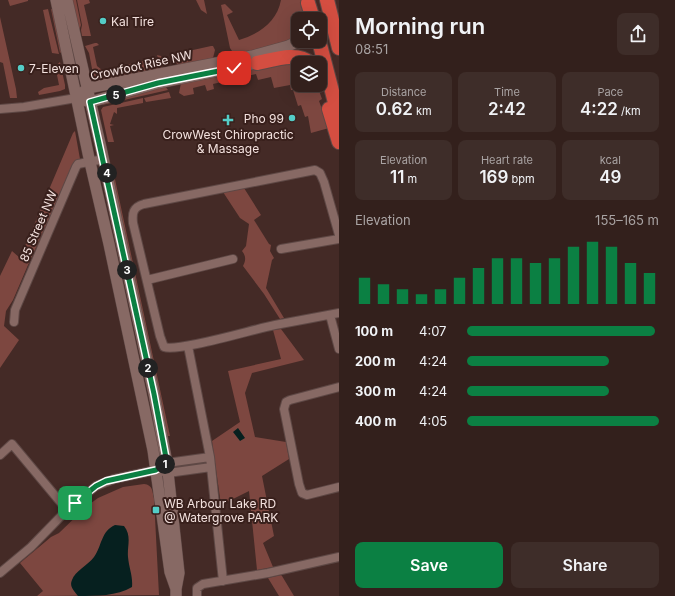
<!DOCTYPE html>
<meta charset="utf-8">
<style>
:root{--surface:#33201c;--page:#3e2d29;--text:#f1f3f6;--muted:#a9a3a3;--line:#4e3e3b;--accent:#0b8043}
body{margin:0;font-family:Inter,sans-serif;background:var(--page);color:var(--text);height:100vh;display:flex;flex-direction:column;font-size:15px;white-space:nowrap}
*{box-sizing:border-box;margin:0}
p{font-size:13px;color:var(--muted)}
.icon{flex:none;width:22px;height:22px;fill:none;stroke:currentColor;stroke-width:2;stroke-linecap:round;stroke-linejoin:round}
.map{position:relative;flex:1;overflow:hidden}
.sheet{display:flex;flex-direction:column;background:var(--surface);width:336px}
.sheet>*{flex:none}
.buttons{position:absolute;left:291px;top:12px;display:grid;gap:8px}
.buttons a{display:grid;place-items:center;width:36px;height:36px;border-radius:8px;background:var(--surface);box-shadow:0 4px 16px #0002,0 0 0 1px var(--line);font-size:20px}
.pin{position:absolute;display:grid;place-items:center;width:34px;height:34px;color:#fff;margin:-17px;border-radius:8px;box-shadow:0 2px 6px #0006}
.km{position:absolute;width:20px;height:20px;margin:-10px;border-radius:50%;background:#222;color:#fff;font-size:11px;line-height:20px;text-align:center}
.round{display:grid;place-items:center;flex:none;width:42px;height:42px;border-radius:8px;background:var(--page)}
.overview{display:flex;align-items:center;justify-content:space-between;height:68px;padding:0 16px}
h1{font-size:22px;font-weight:600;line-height:30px}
.stats{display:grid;grid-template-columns:repeat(3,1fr);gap:6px;height:68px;padding:4px 16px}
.stats div{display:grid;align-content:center;border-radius:8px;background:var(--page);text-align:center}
.stats b{font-size:17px;font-weight:600}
.stats small{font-size:11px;font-weight:400}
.stats p{font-size:11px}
.chart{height:112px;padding:8px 16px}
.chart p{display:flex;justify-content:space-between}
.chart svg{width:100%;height:72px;margin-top:4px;stroke:var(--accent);stroke-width:6}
.button{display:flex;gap:8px;margin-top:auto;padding:8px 16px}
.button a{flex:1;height:46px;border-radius:8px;background:var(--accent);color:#fff;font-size:16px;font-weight:600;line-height:46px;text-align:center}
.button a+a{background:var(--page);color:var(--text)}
ul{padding:0 16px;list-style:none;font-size:13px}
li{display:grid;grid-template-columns:64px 48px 1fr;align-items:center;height:30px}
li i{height:10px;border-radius:5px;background:var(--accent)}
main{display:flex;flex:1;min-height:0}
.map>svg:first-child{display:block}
.green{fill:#7d4740}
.water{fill:#06201f}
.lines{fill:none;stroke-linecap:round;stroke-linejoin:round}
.street-casing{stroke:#5e4845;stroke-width:10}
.secondary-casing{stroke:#5e4845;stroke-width:12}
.highway-casing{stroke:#5e4845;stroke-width:16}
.street{stroke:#876964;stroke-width:8}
.secondary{stroke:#876964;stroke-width:11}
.highway{stroke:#d44e41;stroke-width:14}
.route-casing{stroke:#fff;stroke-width:8}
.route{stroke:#0b8043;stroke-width:5}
.poi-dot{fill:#54cdc7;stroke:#39201c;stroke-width:1.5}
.labels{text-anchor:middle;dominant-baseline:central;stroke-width:4;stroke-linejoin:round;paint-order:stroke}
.poi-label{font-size:12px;fill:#f4e2df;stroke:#39201c;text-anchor:start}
.street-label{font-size:12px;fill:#f4e2df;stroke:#39201c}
</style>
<main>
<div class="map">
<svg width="339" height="596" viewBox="0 0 339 596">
<rect width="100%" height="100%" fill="#442a26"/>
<path class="green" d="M8,0H28V1L10,6Z
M72,0H76L81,25L79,31Z
M77,0H89L90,3L84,5L91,36H82L81,30L82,25Z
M196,0H204L207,14L201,10Z
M281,0H302L303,19H298V36C286,46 251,50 234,54L230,48L221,5L225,4L233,12L227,15L239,40C259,34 277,22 281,0Z
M48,9L59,54L52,53L43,10Z
M51,9L54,10L63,50L60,53Z
M0,17L16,89L17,98H10L3,63L0,62Z
M95,43H97L99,45L93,47L97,66L102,70L158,58L157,55L161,56C163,61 163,65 161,70L102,81V79L95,77L93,74L89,53L85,46Z
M211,46H213L215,50L213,58L179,66L174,60L173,56L175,54Z
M281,61L298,63V85H317L322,99L319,101L329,128L311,133L308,116L305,117L301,105L298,106L293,90H291L290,85L274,88L271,77L258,80L256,74L213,84L214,89L207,91L205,85L193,88L194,94L184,96L179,93L181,83Z
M60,62L65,85V89L60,91L39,95L38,92L44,88L59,85L56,70H51Z
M165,86L168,90L102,105L106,101Z
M169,92L171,98L146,102L144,98Z
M143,98V103L117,108V114L114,112L110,124L114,125L110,126L114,142H108L101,110L103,107Z
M75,131L80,159L75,162L28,265L13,300L6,311L4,326L19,340L0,368V276L12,251L20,258L73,133Z
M111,170H113L170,436H166Z
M244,188L261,215L254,220L269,244L271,245L270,251L274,258L272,260L266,288L284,318L280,319L264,294L243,266C246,260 246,256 242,251L246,246L249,224L240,218L223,192Z
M281,329L304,360L252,373L245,393L255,437L286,442L289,459L262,476L274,536L263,543L273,567L257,570L249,491L221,505L212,441L240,422L228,371L281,359L273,330Z
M144,484C153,485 152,491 154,498L159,595L37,596L43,591L20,563L51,537L59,533L87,506L98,498L123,487Z
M281,575L282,576L294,596H279L268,578Z"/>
<path class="water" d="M238,428L245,438L240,441L233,432Z
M115,525L124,526C132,536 127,546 128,557C129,568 133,576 132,587C117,596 96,596 78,596C74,591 69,586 72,580C75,571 88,565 94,557C102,546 101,531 115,525Z"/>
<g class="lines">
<g class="street-casing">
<path id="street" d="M0,109L24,107L76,98
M339,235L324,182L320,173L315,170L144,204C133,207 132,213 133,223L160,336L164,347C179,352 254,329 275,325C296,321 318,317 339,313
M281,249L339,239
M147,280L233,259
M330,315L339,349
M14,322L15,310L76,167L78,164L104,159
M188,346L210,457L223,581
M339,387L290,400L286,402L284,409L299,484L302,493L307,495L339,487
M0,455L12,444L67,510
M164,472L168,473L211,467
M0,573L31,547L67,510L96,486L114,479L156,470L167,463L210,457
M197,596V588L203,584L268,573L339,557"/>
</g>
<g class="secondary-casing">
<path id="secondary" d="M56,0L89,158L109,244L153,450L170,572L176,589V596
M67,0L101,148L154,394L167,463L179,573L176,589
M83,92L88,88L252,56L288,46L299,41
M84,100L90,102L158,83L257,63"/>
</g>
<g class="highway-casing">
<path id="highway" d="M327,0L339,48
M308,3L313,19
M319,41L339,118
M257,63C273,60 297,51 310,63
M329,109L339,142"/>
</g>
<use href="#street" class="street"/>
<use href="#secondary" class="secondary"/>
<use href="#highway" class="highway"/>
</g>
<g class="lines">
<g class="route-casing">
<path id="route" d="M75,503L96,486L106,481L156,470L167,463L154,394L90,102L158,83L234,68"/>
</g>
<use href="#route" class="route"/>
</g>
<g class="poi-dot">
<circle cx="103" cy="21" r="4"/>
<circle cx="21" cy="68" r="4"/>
<circle cx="292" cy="118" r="4"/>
<path d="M226 114h4v4h4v4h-4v4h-4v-4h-4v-4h4z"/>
<rect x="152" y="506" width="8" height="8" rx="2"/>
</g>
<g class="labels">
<g class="poi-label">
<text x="111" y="21">Kal Tire</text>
<text x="29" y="68">7-Eleven</text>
<text x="284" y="118" text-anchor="end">Pho 99</text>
<text x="228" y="134" text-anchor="middle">CrowWest Chiropractic<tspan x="228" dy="14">&amp; Massage</tspan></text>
<text x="164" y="503">WB Arbour Lake RD<tspan x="164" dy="14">@ Watergrove PARK</tspan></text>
</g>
<g class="street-label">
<text transform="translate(141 65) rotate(-12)">Crowfoot Rise NW</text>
<text transform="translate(38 226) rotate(-67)">85 Street NW</text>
</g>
</g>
</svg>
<div class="buttons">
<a><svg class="icon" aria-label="locate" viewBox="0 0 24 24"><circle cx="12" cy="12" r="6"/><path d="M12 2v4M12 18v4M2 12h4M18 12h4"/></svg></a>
<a><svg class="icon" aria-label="layers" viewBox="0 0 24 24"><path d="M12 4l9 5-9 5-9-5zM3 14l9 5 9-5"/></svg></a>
</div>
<div class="pin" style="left:75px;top:503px;background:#1e9e55"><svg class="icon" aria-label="arrive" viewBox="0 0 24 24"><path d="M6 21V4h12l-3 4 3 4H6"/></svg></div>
<div class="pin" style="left:234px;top:68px;background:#d93025"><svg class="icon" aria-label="check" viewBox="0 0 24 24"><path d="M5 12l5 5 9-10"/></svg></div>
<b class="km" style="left:165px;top:464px">1</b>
<b class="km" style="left:148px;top:368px">2</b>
<b class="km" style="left:127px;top:270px">3</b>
<b class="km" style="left:107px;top:173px">4</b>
<b class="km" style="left:116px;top:95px">5</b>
</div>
<section class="sheet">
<div class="overview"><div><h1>Morning run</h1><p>08:51</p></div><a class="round"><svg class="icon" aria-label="share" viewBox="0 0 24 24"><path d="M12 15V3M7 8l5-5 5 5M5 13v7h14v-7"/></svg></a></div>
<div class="stats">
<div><p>Distance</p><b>0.62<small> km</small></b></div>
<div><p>Time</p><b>2:42</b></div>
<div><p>Pace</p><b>4:22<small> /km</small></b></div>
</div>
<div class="stats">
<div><p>Elevation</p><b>11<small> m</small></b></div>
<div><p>Heart rate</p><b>169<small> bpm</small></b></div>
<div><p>kcal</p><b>49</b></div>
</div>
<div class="chart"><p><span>Elevation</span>155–165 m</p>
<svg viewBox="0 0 160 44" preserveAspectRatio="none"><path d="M5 44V28M15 44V32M25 44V35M35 44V38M45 44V35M55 44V28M65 44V22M75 44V16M85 44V16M95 44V19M105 44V16M115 44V9M125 44V6M135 44V9M145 44V19M155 44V25"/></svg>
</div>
<ul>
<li><b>100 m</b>4:07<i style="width:98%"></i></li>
<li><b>200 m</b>4:24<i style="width:74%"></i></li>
<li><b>300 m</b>4:24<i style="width:74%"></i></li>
<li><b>400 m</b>4:05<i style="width:100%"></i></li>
</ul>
<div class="button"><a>Save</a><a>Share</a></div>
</section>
</main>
